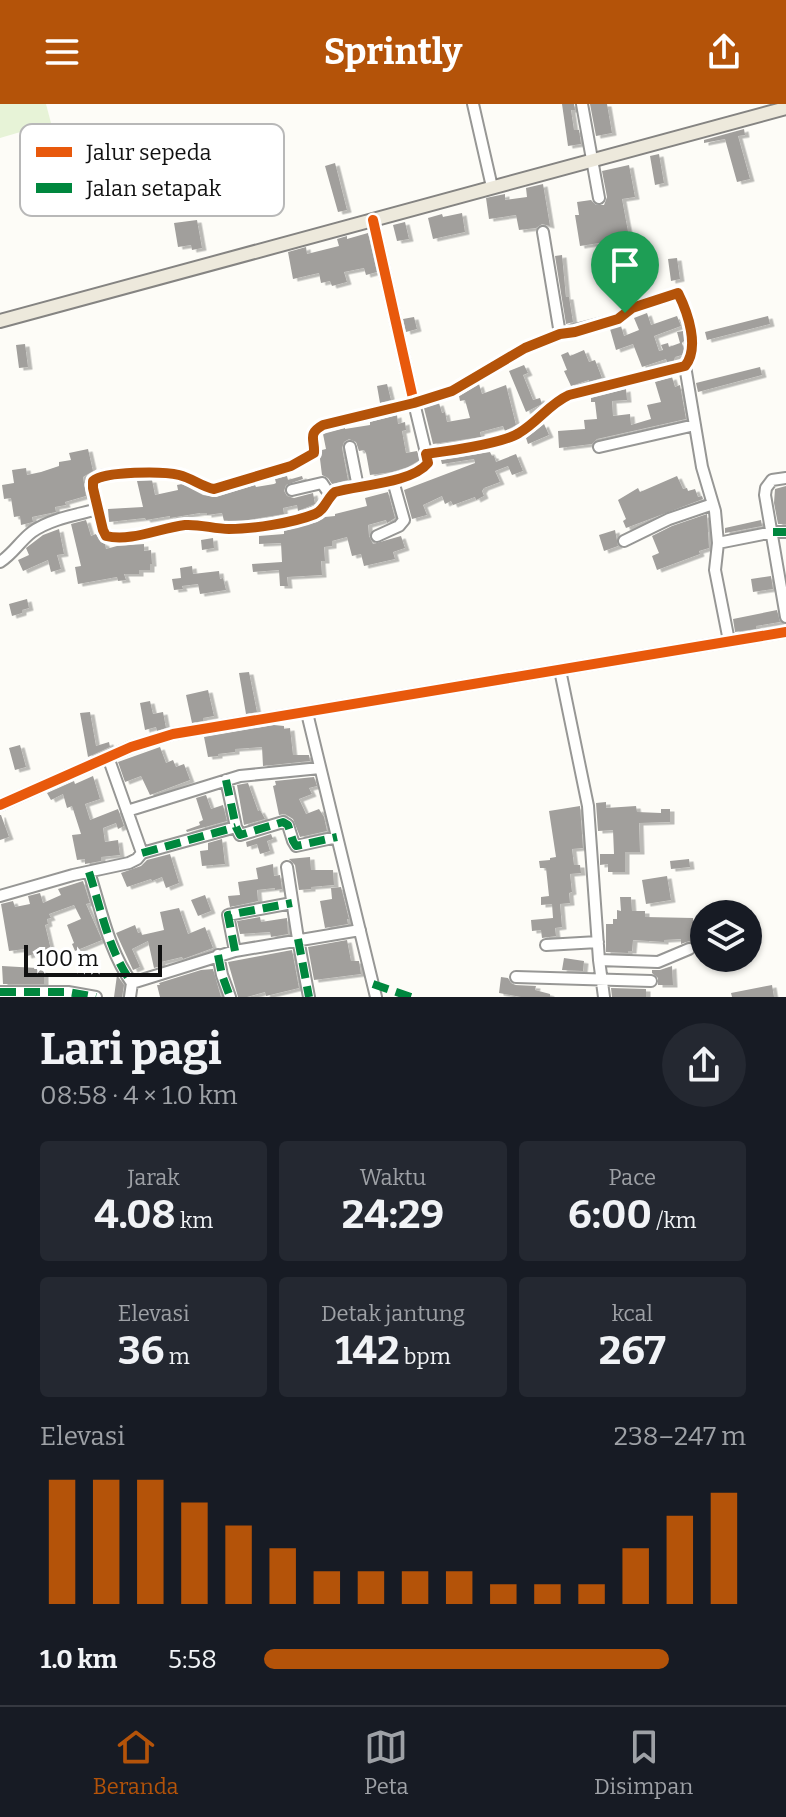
<!DOCTYPE html>
<html lang="id">
<meta charset="utf-8">
<style>
:root{--surface:#171b24;--page:#242831;--text:#f1f3f6;--muted:#9ea1a6;--line:#363941;--accent:#b45309}
body{margin:0;font-family:Bitter,serif;background:var(--page);color:var(--text);height:100vh;display:flex;flex-direction:column;font-size:30px;white-space:nowrap}
*{box-sizing:border-box;margin:0}
p{font-size:26px;color:var(--muted)}
.icon{flex:none;width:44px;height:44px;fill:none;stroke:currentColor;stroke-width:2;stroke-linecap:round;stroke-linejoin:round}
.map{position:relative;height:893px;overflow:hidden}
.side{display:flex;flex-direction:column;background:var(--surface);flex:1}
.side>*{flex:none}
.buttons{position:absolute;left:690px;top:796px;display:grid;gap:16px}
.buttons a{display:grid;place-items:center;width:72px;height:72px;border-radius:50%;background:var(--surface);box-shadow:0 2px 6px #0004;font-size:40px}
.scale{position:absolute;left:24px;bottom:20px;width:138px;box-sizing:border-box;padding-left:8px;border:4px solid #111;border-top:0;font-size:22px;line-height:28px;white-space:nowrap;color:#111;-webkit-text-stroke:6px #fff;paint-order:stroke}
.pin{position:absolute;display:grid;place-items:center;width:68px;height:68px;color:#fff;margin:-82px -34px;border-radius:50% 50% 50% 0;rotate:-45deg;box-shadow:0 0 8px #0007}
.pin .icon{rotate:45deg}
.round{display:grid;place-items:center;flex:none;width:84px;height:84px;border-radius:42px;background:var(--page)}
.headline{display:flex;align-items:center;justify-content:space-between;height:136px;padding:0 40px}
h1{font-size:44px;font-weight:700;line-height:60px}
.metrics{display:grid;grid-template-columns:repeat(3,1fr);gap:12px;height:136px;padding:8px 40px}
.metrics div{display:grid;align-content:center;border-radius:8px;background:var(--page);text-align:center}
.metrics b{font-size:40px;font-weight:700}
.metrics small{font-size:22px;font-weight:400}
.metrics p{font-size:22px}
.chart{height:224px;padding:16px 40px}
.chart p{display:flex;justify-content:space-between}
.chart svg{width:100%;height:144px;margin-top:8px;stroke:var(--accent);stroke-width:6}
ul{padding:0 40px;list-style:none;font-size:26px}
li{display:grid;grid-template-columns:128px 96px 1fr;align-items:center;height:60px}
li i{height:20px;border-radius:10px;background:var(--accent)}
header{display:flex;justify-content:space-between;align-items:center;height:104px;padding:0 40px;background:var(--accent);color:#fff;font-size:36px;font-weight:700}
.tabs{display:flex;justify-content:space-around;align-items:center;height:112px;border-top:2px solid var(--line);background:var(--surface);font-size:22px;color:var(--muted)}
.tabs a{display:grid;justify-items:center;gap:4px}
.tabs .on{color:var(--accent)}
.map>svg:first-child{display:block}
.green{fill:#e7f3d7}
.building{fill:#a19f9c;filter:url(#shadow)}
.lines{fill:none;stroke-linecap:round;stroke-linejoin:round}
.minor-casing{stroke:#979795;stroke-width:14}
.major-casing{stroke:#858482;stroke-width:16}
.minor{stroke:#fffffe;stroke-width:10}
.major{stroke:#ede9dc;stroke-width:12}
.quiet{stroke:#00873e;stroke-width:8;stroke-dasharray:16 8;stroke-linecap:butt}
.cycleway-casing{stroke:#fff;stroke-width:15}
.cycleway{stroke:#e8590c;stroke-width:10}
.route-casing{stroke:#fff;stroke-width:16}
.route{stroke:#b45309;stroke-width:10}
.key{fill:#fff;stroke:#b8b8b8;stroke-width:2}
.key-label{font-size:22px;fill:#111}
</style>
<header><svg class="icon" aria-label="menu" viewBox="0 0 24 24"><path d="M4 6h16M4 12h16M4 18h16"/></svg>Sprintly<svg class="icon" aria-label="share" viewBox="0 0 24 24"><path d="M12 15V3M7 8l5-5 5 5M5 13v7h14v-7"/></svg></header>
<div class="map">
<svg width="786" height="893" viewBox="0 0 786 893">
<defs>
<filter id="shadow"><feDropShadow dx="4.5" dy="2.5" stdDeviation="0" flood-color="#0004"/></filter>
</defs>
<rect width="100%" height="100%" fill="#fdfcf7"/>
<path class="green" d="M0,0H46L51,19L0,34Z"/>
<path class="building" d="M562,0H574L575,6H571L574,26H579L581,40L568,42Z
M590,0H607L612,29L596,32Z
M744,25L745,31L738,32L750,75L737,78L725,35L704,39V36Z
M659,50L664,79L655,81L650,52Z
M335,59L347,106L338,108L325,62Z
M629,61L635,93L622,95L632,149L619,151L623,173L613,175L606,138L580,142L575,111H579L577,98L591,96L596,101H604L607,93L602,67Z
M543,80L550,122L542,120L536,124L519,126L516,111L489,115L486,94L505,90V96L527,93L526,84Z
M462,109L465,128L433,135L428,114L442,110L443,113Z
M197,116L202,144L192,146L191,141L178,143L174,119Z
M405,118L409,135L397,137L393,121Z
M368,129L377,168L366,171L364,164L344,168L347,178L332,182L330,177L321,179L319,169L293,175L288,148L306,143L307,150L339,142L337,135L347,132V135Z
M562,151L566,193H569L573,218L566,220L555,152Z
M677,154L680,175L671,177L668,155Z
M647,209L651,221L677,212L681,222L654,232L659,247L663,246L661,241L668,239L669,243L680,239L677,228L683,227L684,237L682,239L684,245L682,251L675,253L674,257L667,258L666,255L642,263L633,240L616,246L610,225L621,222L624,232L639,226L634,214Z
M768,212L770,220L707,236L705,228Z
M414,213L417,225L406,228L403,215Z
M25,240L28,263L19,264L16,241Z
M584,246L589,258L595,256L602,274L589,278V276L571,282L564,267L567,266L561,251L568,248L570,252Z
M524,261L528,269L523,271L533,296L540,294L542,300L526,308L509,267Z
M760,263L762,271L698,288L696,279Z
M672,273L675,283L680,281L686,315L597,335L592,340L559,344L558,327L585,325L584,316L597,315L595,298H591V294L626,285L627,296L612,297L613,312L630,310L631,321L651,315L647,301L661,298L655,278Z
M387,280L391,296L380,299L377,282Z
M479,280L482,290L506,281L516,321L505,327L503,322L480,328L481,333L433,340L424,304L439,299L442,309L445,308L447,318L470,314L465,296L460,297L459,292Z
M397,311L398,320L405,318L406,326L402,327L406,349L417,347L420,356L408,363L392,368L370,371L366,349L364,346L359,347L356,338L349,335L344,338L342,344L348,376L332,380L328,374L322,371L320,355L322,346L326,345L323,330L345,324V325L370,321V318Z
M544,320L549,331L528,340L526,334Z
M88,345L93,367L83,373L86,392L65,398L66,401L55,403L56,408L32,413L33,418L21,421L20,412L14,413L11,394L4,395L2,381L14,379L12,366L26,364L27,371L41,368L59,362V358L71,356L69,349Z
M490,348L492,352H494L496,358L516,350L523,367L512,371L508,362L495,367L500,378L484,384L482,387L484,392L476,396L475,393L453,401L451,397L445,400L442,392L423,401L427,411L412,415L404,386L475,359L474,355L442,360L441,356Z
M287,372L288,376L302,372L303,375L286,381L284,387L287,392L294,394L313,389L315,400L298,407L297,401L283,404L284,410L248,416L224,417L222,409L207,411V409H200L170,414V412L146,416L145,414L109,418L108,405L143,403L137,377L152,376L155,391L178,386L177,381L182,380L203,391L216,393L255,381L256,383L274,380L276,379L275,375Z
M677,372L683,385L687,384L688,387L695,385L698,393L702,392L703,395L626,424L623,417L626,415L618,396L638,384L640,388Z
M786,382V420H778L774,399L775,385Z
M388,388L395,414L387,419L386,416L368,421L369,432L373,440L401,432L405,444L393,448L395,455L364,462L361,450L352,452L347,433L332,437V442L324,443L325,457H321L322,471L287,473L288,482H280L279,466L253,468L252,460L282,458L281,439L259,440V432L284,430V427L317,418L325,413L335,412V410L367,402L365,394Z
M707,410L709,444L699,447L700,450L657,466L652,452L659,449L652,432L672,422Z
M86,416L91,432L96,430L101,438L105,440L106,445L117,442L144,440V447L151,446L152,460H150V466H139V470H124L126,476L118,477L117,473L78,480L75,463L81,462L71,420Z
M761,416L762,422L725,429V424Z
M59,425L64,450L57,451L61,465L51,468L48,456L23,467L18,456L29,451L26,444L43,431Z
M615,426L618,442L604,447L599,431Z
M213,434L214,444L202,446L201,436Z
M192,462L193,470L219,467L220,475L223,474L226,486L200,490L198,480L182,482L183,485L174,486L172,475L181,474L180,464Z
M771,472L773,485L753,488L751,475Z
M27,495L29,504L22,506V509L12,512L9,500Z
M777,506L780,518L756,522V525L735,528L733,515Z
M249,568L257,608L246,610L239,569Z
M208,586L214,612L203,614V617L192,619L186,591Z
M150,597L153,610L163,608L166,624L157,627L156,623L145,626L140,599Z
M90,608L96,642L109,638L110,643L88,653L80,609Z
M274,621L284,622V625L290,624L293,651H309L310,657L263,662L262,643L235,645V648L218,650V652L208,653L204,633Z
M20,641L26,663L15,666L9,644Z
M160,643L166,659L173,656L176,663L184,660L190,676L150,691L141,672L125,678L118,658Z
M93,672L100,695L85,700L90,716L118,705L124,722L118,725L116,719L103,724L105,738L118,736L120,751L101,753V757L85,760V755L77,756L72,731L81,730L72,702L67,704L63,690L51,696L47,689L74,677L75,680Z
M314,673L317,682L309,684L312,690L299,695L306,710L319,705L324,713L327,727L300,733L293,715L285,710L279,711L273,682L276,681L275,677Z
M248,679L258,707L260,706L265,715L244,721L237,681Z
M206,691L211,705L223,701L227,717L187,728L186,726L200,721L199,718L203,716L196,694Z
M606,698V704L636,702L637,708L661,709V705H670V718L639,719L640,748H625V768H608V760L600,761V750H614L613,726L598,727L596,699Z
M580,702L583,744L572,745L574,761H580L581,769L570,770L572,788L569,789L570,799L560,800L562,823L555,824L556,832L542,834L541,826L532,827L531,816L553,814L552,800L541,801V793L549,792L546,764H540L539,757L550,756V754L556,753L549,707Z
M0,711H1L9,733L0,736Z
M271,730L273,735L267,737L270,747L260,750L257,740L247,743L246,738Z
M222,735L225,760L202,762L200,747L208,746V739Z
M170,750L179,779L166,784L162,773L152,777L151,775L127,783L121,769L141,762L147,756Z
M310,753L311,766H333L334,781L311,783V785L299,786L295,761L289,755Z
M689,755L690,763L671,765L670,757Z
M273,760L274,772L280,771L282,785L275,786V784L257,786L258,797L230,803L228,792L240,791L238,778L258,775L256,764Z
M667,772L671,796L646,800L642,776Z
M83,777L90,799L86,800L102,836L75,847L72,840L74,839L67,821L81,815L74,801L49,810L51,814L47,815L48,820L45,821L51,846L27,852L25,845L9,847L1,800L13,797L15,803L30,800L28,792L40,789L43,799L61,791L58,785Z
M341,783L349,815H347L348,820L325,824L320,797L332,795L331,784Z
M205,791L211,807L198,812L191,796Z
M620,793H631L632,807H645V813L693,814L694,827L701,826L703,839L695,840L689,837L681,840V835L664,836V838L633,836L632,847H628V849L606,848V820H613V815H617V806L621,807Z
M179,804L188,830L205,823L213,844L183,855L182,853L161,858V862L154,864L148,837L132,845L140,863L133,866L116,829L135,821L138,829L141,828L142,831L164,826L160,808Z
M260,813L261,818L287,814L288,830L271,833L270,828L240,830L237,817Z
M347,836L351,857H359L361,870L314,876L308,843Z
M292,846L299,884L266,892L265,888L247,893H238L228,858Z
M564,854L584,857L583,867L562,866Z
M2,862L37,864V866L44,867V880H3Z
M672,862L673,881H658V874L652,869V866H660Z
M213,865L221,893H160L157,881H160L159,879L201,866Z
M117,871L124,881L122,893H114Z
M501,873L508,874L511,879L515,881L536,882L535,886L550,890V893H521L499,889Z
M772,881L774,893H732L731,889Z
M611,884L646,885V893H612Z"/>
<g class="lines">
<g class="minor-casing">
<path id="minor" d="M473,0L492,83
M582,0L599,94
M543,128L560,230
M350,343L358,383C381,379 408,376 427,361L428,357L414,299L452,287L525,244L560,230L618,215L632,204L678,189C688,209 700,244 685,262
M599,343L695,321
M426,350C449,347 501,340 519,329C538,318 549,300 569,291L685,262L702,363L715,407L718,439L715,466L729,537
M786,374L772,376L766,384L765,391L786,513
M358,383C351,384 340,384 334,388C325,394 325,406 314,410C290,419 254,425 228,425C216,425 204,420 191,421C163,421 134,438 106,432L103,426L92,381L94,376L100,372C126,370 158,364 184,372C195,376 203,383 214,385L291,362L314,349C315,335 307,329 323,321L414,299L373,116
M292,386L322,379L330,391
M377,432L399,422L404,416L393,377
M624,437L669,415L713,400
M718,439L773,428H786
M0,458C13,450 20,437 32,428C50,415 76,411 98,405
M560,566L588,702L599,856L604,893
M307,609L376,893
M108,653L142,749
M226,676L236,723L240,731L283,718L288,721L293,737L296,742L337,733
M0,701L131,643L173,630L786,528
M127,707L240,672L320,664
M287,763L298,835L309,893
M89,768C101,805 109,848 132,879L130,893
M0,792L73,771L129,759L137,755L142,749L236,723
M546,841L598,838
M235,847L228,811L292,799
M218,851L222,871L230,893
M599,856L658,858L689,845
M516,873L651,877
M132,879L235,847L360,826
M0,888H68L96,893"/>
</g>
<g class="major-casing">
<path id="major" d="M0,217L786,4"/>
</g>
<use href="#minor" class="minor"/>
<use href="#major" class="major"/>
<path class="quiet" d="M773,428H786
M226,676L236,723L240,731L283,718L288,721L293,737L296,742L337,733
M142,749L236,723
M89,768C101,805 109,848 132,879
M298,835L309,893
M235,847L228,811L292,799
M218,851L222,871L230,893
M373,880L411,893
M0,888H68L96,893"/>
<g class="cycleway-casing">
<path id="cycleway" d="M358,383C351,384 340,384 334,388C325,394 325,406 314,410C290,419 254,425 228,425C216,425 204,420 191,421C163,421 134,438 106,432L103,426L92,381L94,376L100,372C126,370 158,364 184,372C195,376 203,383 214,385L291,362L314,349C315,335 307,329 323,321L414,299L373,116
M0,701L131,643L173,630L786,528"/>
</g>
<use href="#cycleway" class="cycleway"/>
</g>
<g class="lines">
<g class="route-casing">
<path id="route" d="M678,189C688,209 700,244 685,262L569,291C549,300 538,318 519,329C502,340 448,347 426,350L428,359C412,379 359,381 335,388C327,394 325,406 315,410C293,419 252,425 229,425C214,425 200,420 185,421C160,424 131,438 106,432L103,426L93,384V377C105,367 163,367 179,371C192,374 202,383 214,385L291,362L314,349C315,335 307,330 323,321L414,299L452,287L525,244L560,230L575,228L618,215L632,204Z"/>
</g>
<use href="#route" class="route"/>
</g>
<rect x="20" y="20" width="264" height="92" rx="12" class="key"/>
<rect x="36" y="43" width="36" height="10" fill="#e8590c"/>
<rect x="36" y="79" width="36" height="10" fill="#00873e"/>
<g class="key-label">
<text x="86" y="56">Jalur sepeda</text>
<text x="86" y="92">Jalan setapak</text>
</g>
</svg>
<div class="buttons">
<a><svg class="icon" aria-label="layers" viewBox="0 0 24 24"><path d="M12 4l9 5-9 5-9-5zM3 14l9 5 9-5"/></svg></a>
</div>
<div class="scale">100 m</div>
<div class="pin" style="left:625px;top:209px;background:#1e9e55"><svg class="icon" aria-label="arrive" viewBox="0 0 24 24"><path d="M6 21V4h12l-3 4 3 4H6"/></svg></div>
</div>
<section class="side">
<div class="headline"><div><h1>Lari pagi</h1><p>08:58 · 4 × 1.0 km</p></div><a class="round"><svg class="icon" aria-label="share" viewBox="0 0 24 24"><path d="M12 15V3M7 8l5-5 5 5M5 13v7h14v-7"/></svg></a></div>
<div class="metrics">
<div><p>Jarak</p><b>4.08<small> km</small></b></div>
<div><p>Waktu</p><b>24:29</b></div>
<div><p>Pace</p><b>6:00<small> /km</small></b></div>
</div>
<div class="metrics">
<div><p>Elevasi</p><b>36<small> m</small></b></div>
<div><p>Detak jantung</p><b>142<small> bpm</small></b></div>
<div><p>kcal</p><b>267</b></div>
</div>
<div class="chart"><p><span>Elevasi</span>238–247 m</p>
<svg viewBox="0 0 160 44" preserveAspectRatio="none"><path d="M5 44V6M15 44V6M25 44V6M35 44V13M45 44V20M55 44V27M65 44V34M75 44V34M85 44V34M95 44V34M105 44V38M115 44V38M125 44V38M135 44V27M145 44V17M155 44V10"/></svg>
</div>
<ul>
<li><b>1.0 km</b>5:58<i style="width:84%"></i></li>
</ul>
</section>
<nav class="tabs">
<a class="on"><svg class="icon" aria-label="home" viewBox="0 0 24 24"><path d="M3 11l9-7 9 7M6 9v11h12V9"/></svg>Beranda</a>
<a><svg class="icon" aria-label="map" viewBox="0 0 24 24"><path d="M3 6l6-2 6 2 6-2v14l-6 2-6-2-6 2zM9 4v14M15 6v14"/></svg>Peta</a>
<a><svg class="icon" aria-label="saved" viewBox="0 0 24 24"><path d="M7 4h10v16l-5-4-5 4z"/></svg>Disimpan</a>
</nav>
